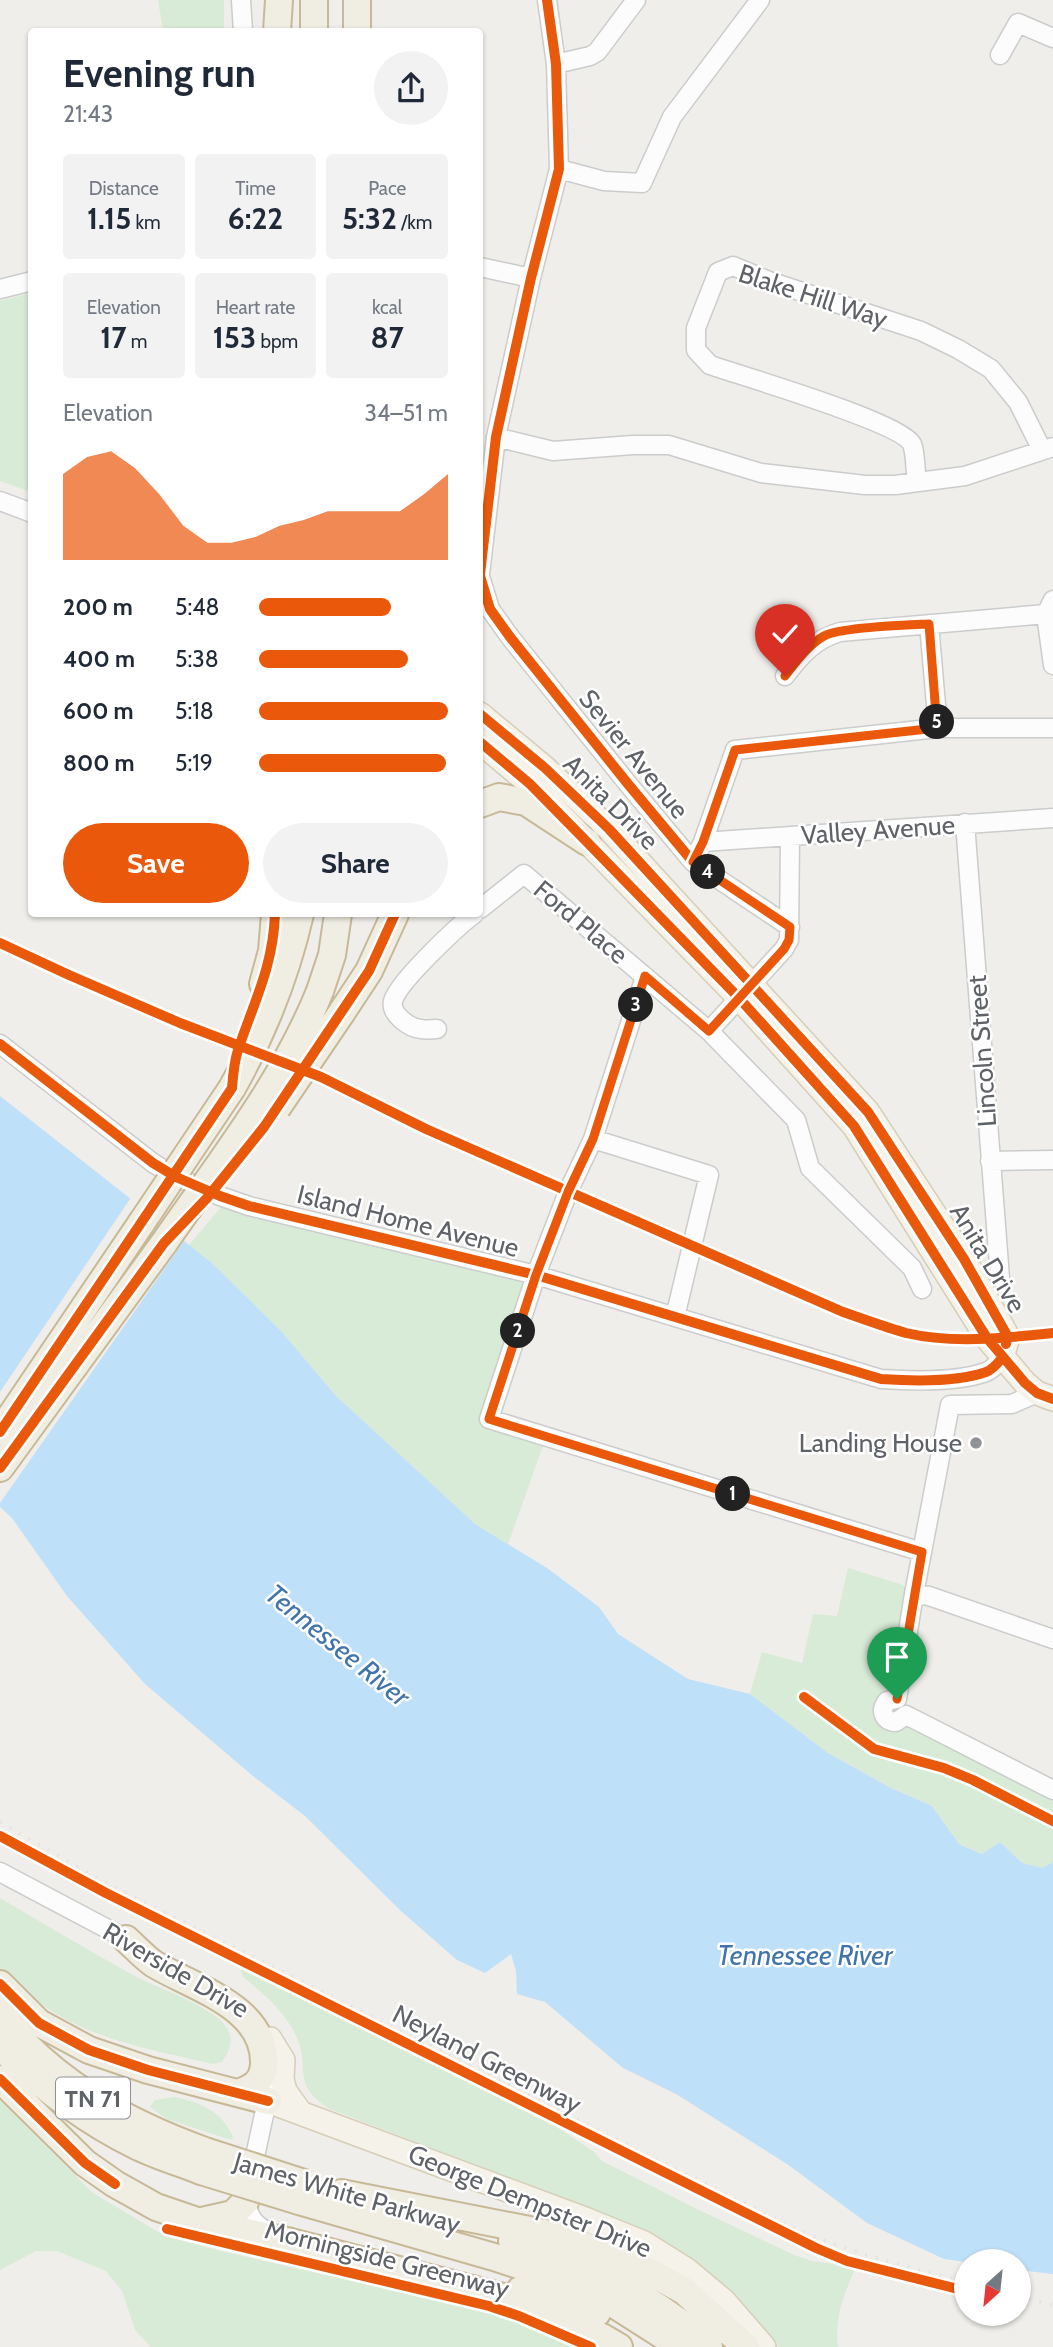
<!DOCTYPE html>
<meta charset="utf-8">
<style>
:root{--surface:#fff;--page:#f2f2f3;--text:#1f2937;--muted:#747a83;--accent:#ea580c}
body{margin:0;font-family:Cabin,sans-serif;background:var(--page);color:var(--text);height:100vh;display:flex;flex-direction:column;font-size:26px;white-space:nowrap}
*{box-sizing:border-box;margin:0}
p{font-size:23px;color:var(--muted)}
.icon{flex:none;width:38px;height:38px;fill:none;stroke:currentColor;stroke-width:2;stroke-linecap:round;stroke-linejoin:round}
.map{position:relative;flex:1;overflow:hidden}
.drawer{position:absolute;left:28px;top:28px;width:455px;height:889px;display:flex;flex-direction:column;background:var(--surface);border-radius:7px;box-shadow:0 2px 5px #0004}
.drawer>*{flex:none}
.needle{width:46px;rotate:207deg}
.fabs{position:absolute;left:954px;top:2249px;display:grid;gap:14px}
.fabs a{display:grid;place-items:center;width:77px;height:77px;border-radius:50%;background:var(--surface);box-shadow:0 2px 5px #0004;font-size:35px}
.pin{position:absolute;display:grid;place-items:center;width:60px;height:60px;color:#fff;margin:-72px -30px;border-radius:50% 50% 50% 0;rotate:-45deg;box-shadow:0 0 7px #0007}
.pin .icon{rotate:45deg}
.km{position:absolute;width:35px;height:35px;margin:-18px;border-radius:50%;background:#222;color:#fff;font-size:19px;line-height:35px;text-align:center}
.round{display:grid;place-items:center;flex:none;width:74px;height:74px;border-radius:37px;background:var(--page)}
.headline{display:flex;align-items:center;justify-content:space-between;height:119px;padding:0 35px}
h1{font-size:38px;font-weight:700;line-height:52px}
.figures{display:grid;grid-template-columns:repeat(3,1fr);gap:10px;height:119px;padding:7px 35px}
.figures div{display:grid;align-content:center;border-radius:7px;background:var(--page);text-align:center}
.figures b{font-size:30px;font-weight:700}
.figures small{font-size:19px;font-weight:400}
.figures p{font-size:19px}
.chart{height:196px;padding:14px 35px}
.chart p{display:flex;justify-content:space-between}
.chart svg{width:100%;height:126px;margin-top:7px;fill:var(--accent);opacity:.7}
.primary-button{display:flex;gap:14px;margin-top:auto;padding:14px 35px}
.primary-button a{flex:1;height:80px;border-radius:42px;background:var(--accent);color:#fff;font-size:28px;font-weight:700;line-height:80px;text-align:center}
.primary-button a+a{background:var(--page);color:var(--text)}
ul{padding:0 35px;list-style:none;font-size:23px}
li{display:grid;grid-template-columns:112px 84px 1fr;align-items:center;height:52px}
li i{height:18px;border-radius:9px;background:var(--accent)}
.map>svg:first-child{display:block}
.green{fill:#d8ebd6}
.water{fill:#bfe0f9}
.pier{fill:#efeeea}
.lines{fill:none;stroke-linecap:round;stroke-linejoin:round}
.minor-casing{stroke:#cbcccc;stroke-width:21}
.major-casing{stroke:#d7ceb8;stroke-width:26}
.highway-casing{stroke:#c8b996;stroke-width:30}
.minor{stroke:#fdfcfc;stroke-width:18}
.major{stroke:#f4f2e9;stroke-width:23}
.highway{stroke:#f0ede3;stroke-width:26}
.rail{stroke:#e4e4e4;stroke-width:3.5;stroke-dasharray:2 9;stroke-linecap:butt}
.highway-bridge-casing{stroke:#c8b996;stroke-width:30;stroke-linecap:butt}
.highway-bridge{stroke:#f0ede3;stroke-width:26}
.cycleway-casing{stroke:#fff;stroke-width:15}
.cycleway{stroke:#e8590c;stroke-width:10}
.route-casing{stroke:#fff;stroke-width:14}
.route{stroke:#ea580c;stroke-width:9}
.poi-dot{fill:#919496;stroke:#fff;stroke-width:2.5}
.labels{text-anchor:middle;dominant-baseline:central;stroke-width:5;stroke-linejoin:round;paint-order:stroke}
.shield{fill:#fff;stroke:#8f9295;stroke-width:2}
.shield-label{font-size:24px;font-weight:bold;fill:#5f6368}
.street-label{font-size:26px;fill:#5f6368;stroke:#fff}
.poi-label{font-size:26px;fill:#5f6368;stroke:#fff;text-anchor:end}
.water-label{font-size:28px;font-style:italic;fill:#4174aa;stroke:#fff}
</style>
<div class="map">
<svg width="1053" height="2347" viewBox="0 0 1053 2347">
<rect width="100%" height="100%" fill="#efeeea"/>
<path class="green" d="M158,0H224V31H163Z
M31,293H32L31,492L0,481V301Z
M221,1207L526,1283L484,1409L544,1443L508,1544L475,1524L416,1472L336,1396L282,1332L212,1263L189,1245Z
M848,1568L903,1585L914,1594L904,1703L906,1707L1053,1790V1862L1042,1869L1022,1863L1000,1842L983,1854L959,1844L932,1806L891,1788L828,1753L750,1694L762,1652L802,1663L813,1614L837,1616Z
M0,1898C45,1924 89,1951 135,1976C156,1987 211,2007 224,2024C235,2037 231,2049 222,2062L213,2064C130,2045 60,2034 0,1968Z
M246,1966L551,2123L594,2152L602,2161L699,2210L794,2255L812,2261L856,2267C844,2294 834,2318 838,2347H778L736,2296L700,2265L650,2232L330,2109C290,2084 311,2070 297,2038C285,2011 264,1994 242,1976L241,1970Z
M174,2097C200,2102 222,2111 233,2137L231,2140L167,2119L150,2107L155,2100Z
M0,2100L93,2193L165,2236L221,2251L499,2315L576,2347H151L135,2330L122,2291L106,2271L57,2251H36L0,2270Z"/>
<path class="water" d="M0,1096L212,1263L282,1332L336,1396L475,1524L547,1568L599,1607L618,1634L688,1679L750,1694L828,1753L891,1788L932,1806L959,1844L982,1854L1000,1842L1022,1863L1042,1868L1053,1862V2274L1019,2270L1018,2261L966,2262L944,2259L867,2223L787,2164L676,2094L623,2068L545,2002L517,1994L516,1971L511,1954L485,1973L457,1960L401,1911L305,1816L253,1776L145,1684L67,1596L12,1518L0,1507Z"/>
<path class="pier" d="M132,1196L186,1238L0,1503V1392Z"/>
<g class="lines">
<g class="minor-casing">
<path id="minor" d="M241,0L243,32
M1000,55L1018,23L1053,38
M556,64L590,56L597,52L636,0
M559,169L604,181L642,183L672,117L760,0
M480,267L531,278
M0,289L32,281
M496,437L553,451L633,445H669L761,473L865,485H895L965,476L1053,447
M917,482C915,472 916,454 912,444C900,422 742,376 710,365L696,350V328L718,272L733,266L769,281L921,331L958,349L991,369L1018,402L1042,450
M0,501L32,513
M480,574L496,437L531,278L559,169L556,64L547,0
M480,576L490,609L510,637L628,784L693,862L790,927
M1046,614L1053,665
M929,624L938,728
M785,676C800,656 815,639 840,632L1046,614L1053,600
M965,823L1000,1278
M703,842L1053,818
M693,862L703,842L735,750L938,728H1053
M480,909L524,874L709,1031L796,1120L810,1168L912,1268L922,1289
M645,977L593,1139L568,1192L536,1275L489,1419L922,1552L914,1594L929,1596L1053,1639
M437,1029C432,1029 426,1030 421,1029C409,1028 390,1014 393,1001C398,982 457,927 474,914
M709,1031L784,949L789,940L790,836
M0,1044L153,1163L176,1177L220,1196L249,1206L536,1275L881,1379C911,1381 958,1382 986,1372C992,1370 998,1363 1002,1358
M593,1139L709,1175L675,1317
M990,1161L1053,1160
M922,1552L950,1405L1012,1404L1037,1393
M897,1699L914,1594
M897,1699L887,1701C879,1711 884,1722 896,1722L906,1715
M906,1715L1053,1790
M0,1872L134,1943
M269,2232C254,2225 250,2218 245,2202L269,2092"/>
</g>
<g class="major-casing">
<path id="major" d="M480,714L545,768L609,829L868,1112L964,1259L1008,1337L1002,1358
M480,742L530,784L587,842L739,998L854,1126L987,1338L1025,1383L1037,1393L1053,1399
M270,2039L283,2060L282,2079L285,2091L300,2112
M268,2101L585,2219L644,2243L687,2270L724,2301L764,2347"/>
</g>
<g class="highway-casing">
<path id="highway" d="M357,0V32
M277,32L279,0
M314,32V0
M480,804L499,797L526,802L587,842
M263,984L272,951L275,914
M320,991L332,955L338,914
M342,1012L369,971L395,914
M232,1088C263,1033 286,975 300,914
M0,1432L142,1222
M0,1468L164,1243
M126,1939C135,1947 144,1957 154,1964C194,1988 266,2007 264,2064C263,2082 252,2089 237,2093
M0,1984L39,2023L89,2050L148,2070L268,2101
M0,2016C54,2083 125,2122 205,2151
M0,2046C40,2086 84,2120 135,2145C156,2156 179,2162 201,2171
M0,2079L85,2163L115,2184L156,2207L197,2221L291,2242L503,2297L602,2337L619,2347
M341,2193L555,2235L635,2264L684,2291L746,2347
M299,2201L494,2257L555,2277L609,2301L681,2347
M202,2221L233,2214L245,2202
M512,2241C583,2264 654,2295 709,2347
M520,2290L576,2304L597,2313"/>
</g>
<use href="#minor" class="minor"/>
<use href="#major" class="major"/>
<use href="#highway" class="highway"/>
<path class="rail" d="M0,1822L110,1885L798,2230C852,2253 909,2267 966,2282
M1018,2296L1053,2305"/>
<g class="highway-bridge-casing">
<path id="highway-bridge" d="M277,1108L342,1012
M142,1222L232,1088
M164,1243C220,1162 283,1083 320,991
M205,2151L304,2183
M201,2171L299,2201"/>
</g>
<use href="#highway-bridge" class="highway-bridge"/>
<g class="cycleway-casing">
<path id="cycleway" d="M480,574L496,437L531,278L559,169L556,64L547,0
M480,576L490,609L510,637L628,784L693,862L790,927
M480,714L545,768L609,829L868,1112L964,1259L1008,1337L1006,1344
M480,742L530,784L587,842L739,998L854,1126L987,1338L1025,1383L1037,1393L1053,1399
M0,943L69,975L180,1023L321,1077L426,1129L843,1312C864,1319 885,1327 906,1333C953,1344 1005,1338 1053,1333
M0,1044L153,1163L176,1177L220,1196L249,1206L536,1275L881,1379C911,1381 958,1382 986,1372C992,1370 998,1363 1002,1358
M0,1432L232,1088C233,1076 234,1062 238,1050C254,1002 273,967 275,914
M0,1468L164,1243L207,1198L264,1127L369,971L395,914
M804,1697L874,1749L944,1768L973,1780L1053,1821
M0,1836L106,1893L816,2248L847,2261L966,2291
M0,1984L39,2023L89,2050L148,2070L268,2101
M0,2079L85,2163L115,2184
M167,2229L489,2306L519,2316L591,2347"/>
</g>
<use href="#cycleway" class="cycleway"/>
</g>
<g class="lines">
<g class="route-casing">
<path id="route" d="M785,676C796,662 808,645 824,636C840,627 908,625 929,624L937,728L735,750L703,842L693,862L790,927L789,940L784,949L709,1031L645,976L593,1139L568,1192L536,1275L489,1419L922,1552L897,1699"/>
</g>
<use href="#route" class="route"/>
</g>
<circle class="poi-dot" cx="976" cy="1443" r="7"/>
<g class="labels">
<rect class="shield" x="56" y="2077.5" width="74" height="41" rx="5"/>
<g class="shield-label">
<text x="93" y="2098">TN 71</text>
</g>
<g class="street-label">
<text transform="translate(813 296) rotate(18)">Blake Hill Way</text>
<text transform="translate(634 754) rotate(51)">Sevier Avenue</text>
<text transform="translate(611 802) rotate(45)">Anita Drive</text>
<text transform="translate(878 830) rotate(-4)">Valley Avenue</text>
<text transform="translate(581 922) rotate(40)">Ford Place</text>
<text transform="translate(982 1051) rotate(-94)">Lincoln Street</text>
<text transform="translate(408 1221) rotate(14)">Island Home Avenue</text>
<text transform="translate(988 1258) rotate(59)">Anita Drive</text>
<text transform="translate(176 1970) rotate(30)">Riverside Drive</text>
<text transform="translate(487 2059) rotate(27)">Neyland Greenway</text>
<text transform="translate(347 2193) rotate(16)">James White Parkway</text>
<text transform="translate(530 2201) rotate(22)">George Dempster Drive</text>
<text transform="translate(387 2259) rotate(14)">Morningside Greenway</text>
</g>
<g class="poi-label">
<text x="962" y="1443">Landing House</text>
</g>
<g class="water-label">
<text transform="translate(338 1645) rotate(39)">Tennessee River</text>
<text x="805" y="1955">Tennessee River</text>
</g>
</g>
</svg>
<div class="fabs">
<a><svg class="needle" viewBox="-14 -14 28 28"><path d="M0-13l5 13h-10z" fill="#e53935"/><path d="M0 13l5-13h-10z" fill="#747a83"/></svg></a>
</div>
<div class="pin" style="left:897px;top:1699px;background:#1e9e55"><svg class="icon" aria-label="arrive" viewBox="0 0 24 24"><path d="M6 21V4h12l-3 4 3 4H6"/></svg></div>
<div class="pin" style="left:785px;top:676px;background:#d93025"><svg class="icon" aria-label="check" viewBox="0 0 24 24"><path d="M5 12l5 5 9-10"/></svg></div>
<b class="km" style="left:733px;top:1494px">1</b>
<b class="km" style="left:518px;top:1331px">2</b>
<b class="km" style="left:636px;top:1005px">3</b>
<b class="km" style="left:708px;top:872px">4</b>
<b class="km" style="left:937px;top:722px">5</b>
<section class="drawer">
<div class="headline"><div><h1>Evening run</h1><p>21:43</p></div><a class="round"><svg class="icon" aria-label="share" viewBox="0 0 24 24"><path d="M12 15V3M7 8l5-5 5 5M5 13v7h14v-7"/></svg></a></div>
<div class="figures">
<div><p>Distance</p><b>1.15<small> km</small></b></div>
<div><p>Time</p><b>6:22</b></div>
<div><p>Pace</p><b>5:32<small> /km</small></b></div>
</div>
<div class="figures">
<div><p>Elevation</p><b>17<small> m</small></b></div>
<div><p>Heart rate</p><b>153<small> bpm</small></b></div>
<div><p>kcal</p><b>87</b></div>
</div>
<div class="chart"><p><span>Elevation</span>34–51 m</p>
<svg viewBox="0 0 160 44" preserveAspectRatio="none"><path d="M0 44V14L10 8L20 6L30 12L40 21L50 32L60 38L70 38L80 36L90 32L100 30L110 27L120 27L130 27L140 27L150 21L160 14V44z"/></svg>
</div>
<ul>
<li><b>200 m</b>5:48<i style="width:70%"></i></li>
<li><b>400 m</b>5:38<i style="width:79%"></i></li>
<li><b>600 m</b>5:18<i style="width:100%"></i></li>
<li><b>800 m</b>5:19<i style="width:99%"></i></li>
</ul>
<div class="primary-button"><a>Save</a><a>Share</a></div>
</section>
</div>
